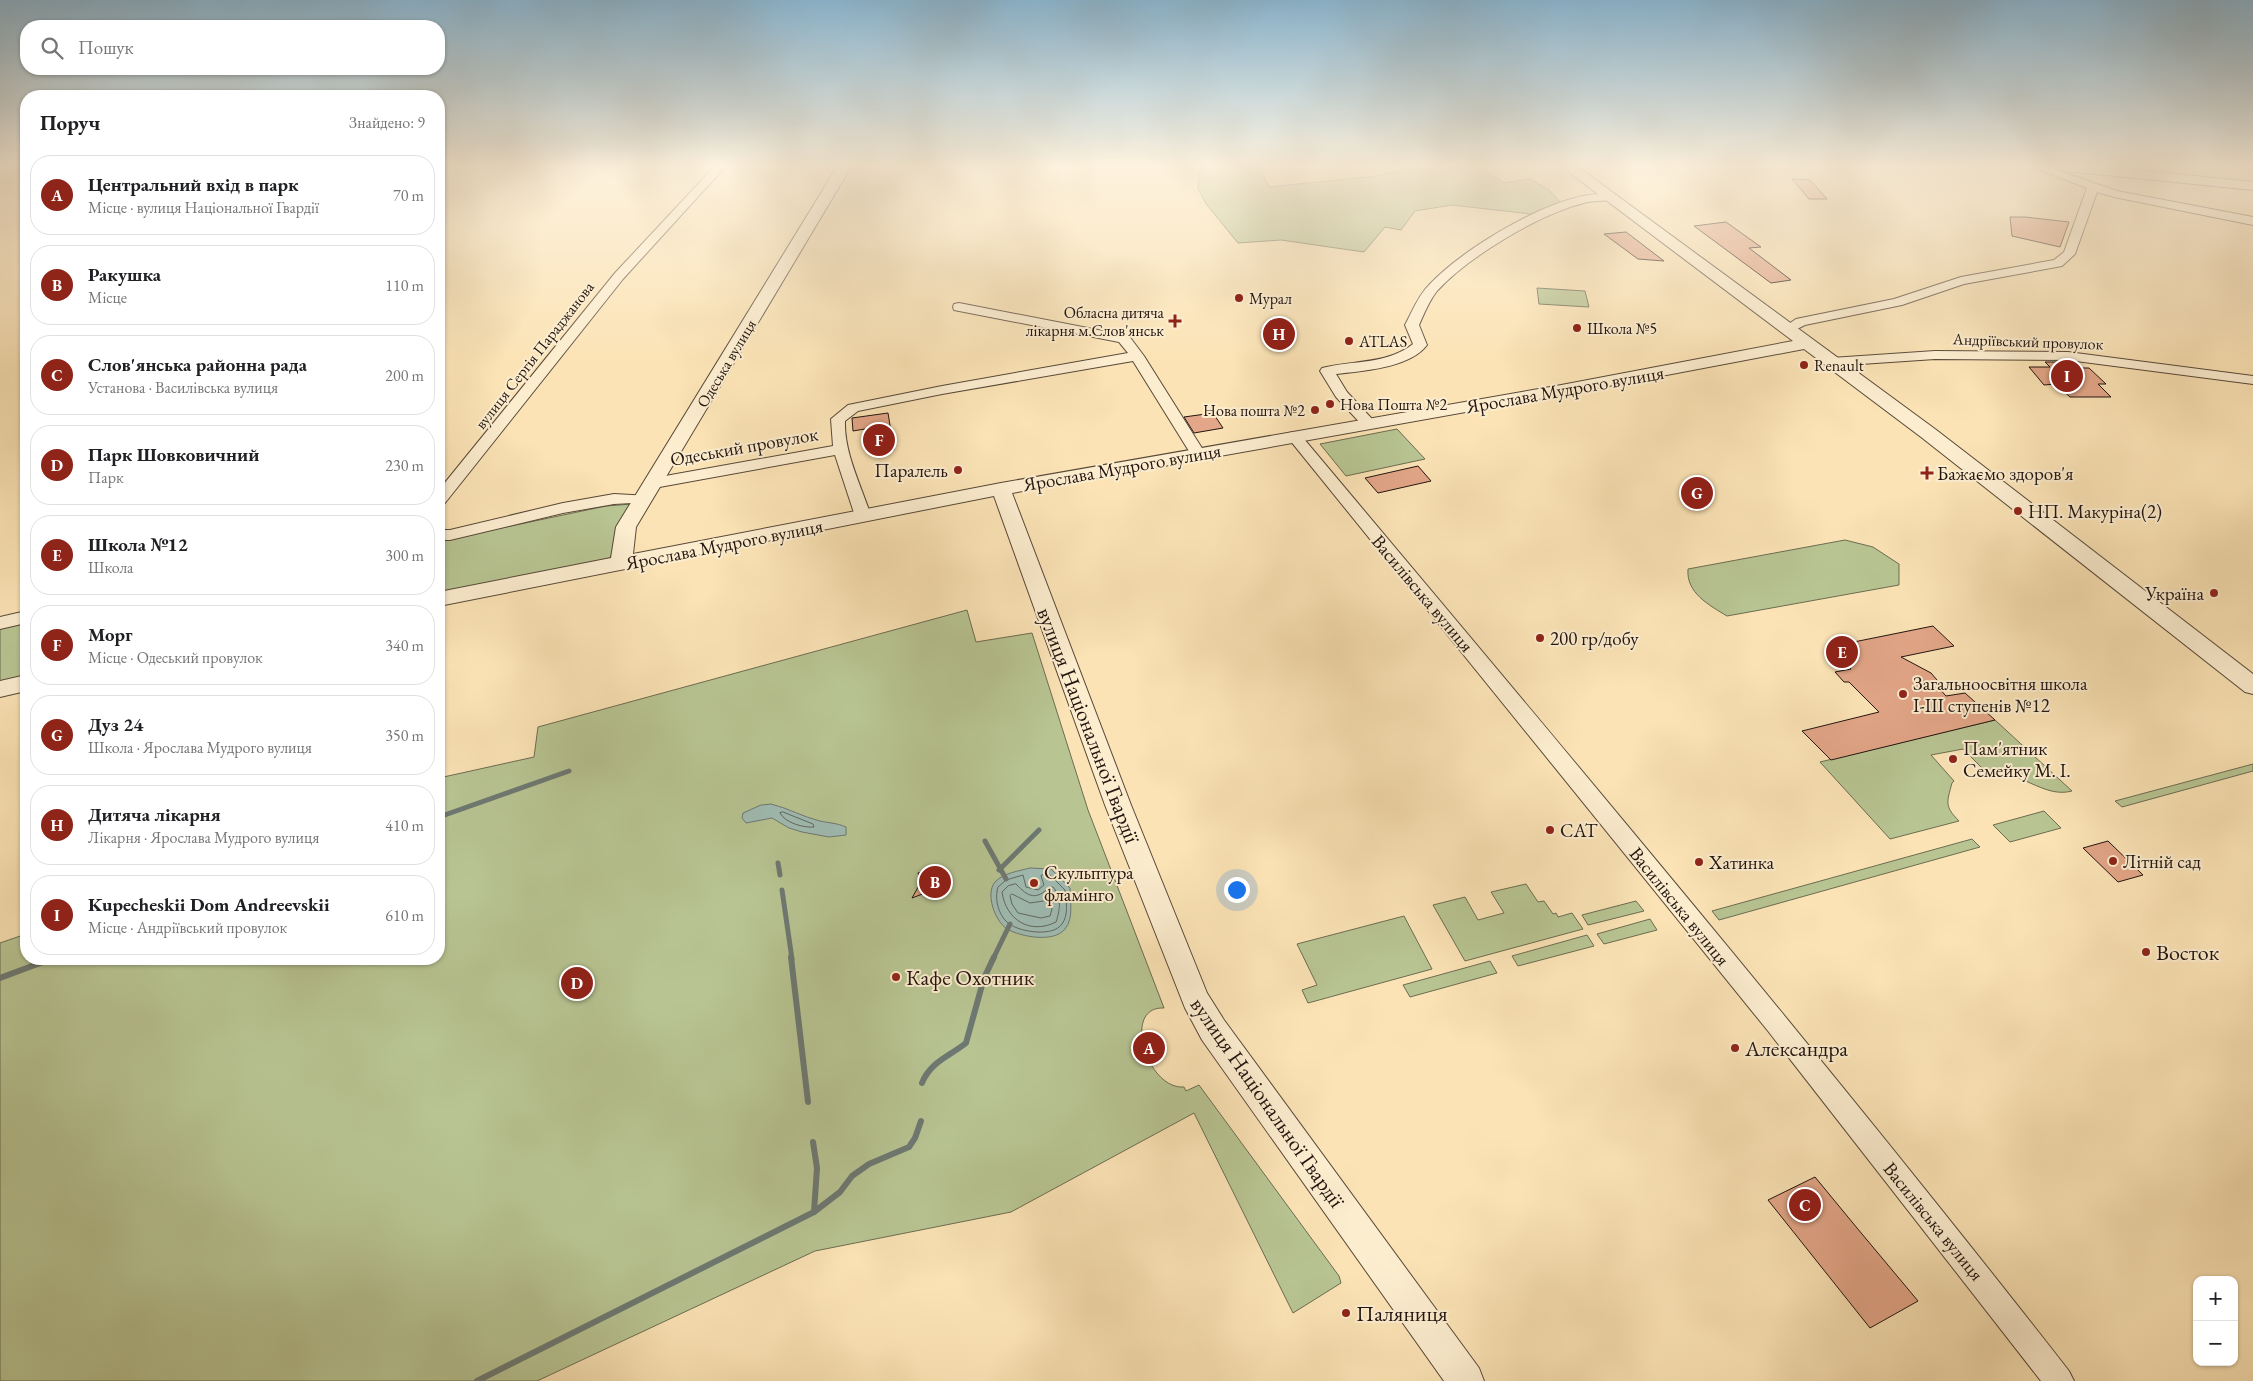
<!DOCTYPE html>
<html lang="uk">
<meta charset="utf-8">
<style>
:root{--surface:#fff;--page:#f6f6f6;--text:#202124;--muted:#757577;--line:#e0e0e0;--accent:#8f2418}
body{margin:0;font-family:"EB Garamond",serif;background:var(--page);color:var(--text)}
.controls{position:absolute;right:15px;bottom:15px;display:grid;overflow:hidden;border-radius:10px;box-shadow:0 1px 4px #0004}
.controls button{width:45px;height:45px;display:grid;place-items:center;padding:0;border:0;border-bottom:1px solid var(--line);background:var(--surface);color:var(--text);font:25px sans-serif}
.you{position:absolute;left:1236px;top:889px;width:18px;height:18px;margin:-12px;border:4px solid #fff;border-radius:50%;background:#1a73e8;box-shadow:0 0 0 8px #1a73e833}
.badge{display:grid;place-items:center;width:32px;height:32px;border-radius:50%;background:var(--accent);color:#fff;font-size:16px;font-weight:700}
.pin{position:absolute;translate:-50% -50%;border:2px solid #fff;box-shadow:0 1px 5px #0006}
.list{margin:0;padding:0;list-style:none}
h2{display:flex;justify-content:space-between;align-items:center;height:65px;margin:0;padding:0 20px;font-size:21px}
h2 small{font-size:16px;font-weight:400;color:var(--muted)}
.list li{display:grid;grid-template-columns:32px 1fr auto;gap:15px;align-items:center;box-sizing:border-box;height:80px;margin:0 10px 10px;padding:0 10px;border:1px solid var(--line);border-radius:20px}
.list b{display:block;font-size:19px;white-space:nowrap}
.list p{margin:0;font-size:16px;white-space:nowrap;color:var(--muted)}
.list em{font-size:16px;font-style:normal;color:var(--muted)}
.icon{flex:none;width:28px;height:28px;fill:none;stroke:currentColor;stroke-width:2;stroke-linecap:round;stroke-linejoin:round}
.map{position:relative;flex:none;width:2253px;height:1381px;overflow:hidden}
.search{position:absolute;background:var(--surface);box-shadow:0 1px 4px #0004;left:20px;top:20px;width:425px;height:55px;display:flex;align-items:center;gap:12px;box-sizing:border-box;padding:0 18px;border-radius:20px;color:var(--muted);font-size:19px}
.panel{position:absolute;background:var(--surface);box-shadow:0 1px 4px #0004;left:20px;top:90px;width:425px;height:875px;border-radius:20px}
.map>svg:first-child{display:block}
</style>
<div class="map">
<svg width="2253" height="1381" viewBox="0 0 2253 1381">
<rect width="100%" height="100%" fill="#fbe3b5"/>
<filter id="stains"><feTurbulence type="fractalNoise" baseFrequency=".004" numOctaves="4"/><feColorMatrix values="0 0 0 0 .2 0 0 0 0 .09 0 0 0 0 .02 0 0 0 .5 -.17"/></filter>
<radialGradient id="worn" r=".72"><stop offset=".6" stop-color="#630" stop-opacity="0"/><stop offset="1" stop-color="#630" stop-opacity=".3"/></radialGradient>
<g fill="#b8c593" stroke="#6c6c51">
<polygon points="1200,167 1259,167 1269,187 1377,176 1417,167 1480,167 1504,183 1530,179 1549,190 1561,203 1531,214 1452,205 1415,211 1401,230 1385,227 1364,252 1281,240 1238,243 1207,205 1198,189"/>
<polygon points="1537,288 1585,291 1589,307 1539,304"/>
<polygon points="1397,429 1425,459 1346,476 1320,444"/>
<polygon points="633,504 621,541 609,559 590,565 439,595 439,539 449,539 606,506"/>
<path d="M1845 540 1873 547 1899 564V585L1727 616C1709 605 1686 593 1688 569Z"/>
<path d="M967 610 976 642 1032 633 1088 810 1164 1008C1121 1006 1147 1090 1184 1087L1186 1091 1199 1085 1339 1276 1341 1283 1293 1313 1194 1113 1011 1212 815 1251 537 1381H0V943L26 934V959H439V778L534 757 538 727Z"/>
<polygon points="26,622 26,677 0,683 0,627"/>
<path d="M1995 720 2072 791C2043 799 2019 768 1988 774L1963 749 1931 755 1954 781 1952 783C1947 802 1944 806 1959 821L1890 839 1820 762Z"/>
<polygon points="2253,764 2253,771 2122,807 2115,801"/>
<polygon points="2044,811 2061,828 2010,842 1993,825"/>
<polygon points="1972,839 1980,847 1719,920 1712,911"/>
<polygon points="1526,884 1538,902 1544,901 1553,914 1556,913 1558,917 1572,913 1583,929 1465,961 1433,905 1465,897 1478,920 1504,913 1491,892"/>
<polygon points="1636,901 1644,911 1588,925 1582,915"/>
<polygon points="1404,916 1432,969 1308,1003 1302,990 1317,985 1297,944"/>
<polygon points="1650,919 1657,930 1604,944 1597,934"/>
<polygon points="1587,935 1594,946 1518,966 1512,956"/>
<polygon points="1490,961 1497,973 1410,997 1403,985"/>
</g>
<g fill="#a0bdb5" stroke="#6d7973">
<path d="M771 804C788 808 803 817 820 821 829 823 837 823 846 827V835L829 837 802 832 789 828 772 818 746 823 742 818 743 813 761 805Z"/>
<path d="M1030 868 1051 869 1070 888C1070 900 1074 918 1065 929 1054 943 1021 937 1007 929 995 921 985 894 995 882 1003 873 1019 871 1030 868Z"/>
</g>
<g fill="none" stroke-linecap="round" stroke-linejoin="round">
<g stroke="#606862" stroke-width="1">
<path d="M783 812 813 824 814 827C804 828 785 823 780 813Z"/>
<path d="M1044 874H1049L1065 890C1066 900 1069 915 1062 924 1053 937 1022 932 1011 925 999 918 994 900 998 887L1006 880 1023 875 1026 887 1038 890 1044 885 1041 876Z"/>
<path d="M1016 884C1029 898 1036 900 1050 887H1053C1062 898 1060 910 1056 922 1030 935 1006 920 1002 892L1008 886Z"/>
<polygon points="1012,894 1030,903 1050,900 1052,909 1050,916 1041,918 1018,913 1012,904 1010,896"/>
</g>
<g stroke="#6d7973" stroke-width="5">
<polyline points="439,817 569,771"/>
<polyline points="985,841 1006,879"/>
<polyline points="778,863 780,875"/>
<polyline points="999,870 1039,830"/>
<polyline points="782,890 792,959"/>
<polyline points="993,959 1010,924"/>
</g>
<g stroke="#6d7973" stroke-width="6">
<polyline points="791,957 808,1102"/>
<polyline points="0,978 51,959"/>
<path d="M922 1083C930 1062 950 1056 966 1043L984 978 994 957"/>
<polyline points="813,1142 817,1168 814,1212"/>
<polyline points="477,1381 814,1212 840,1192 852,1176 869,1164 909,1147 915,1138 921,1121"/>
</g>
</g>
<g fill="#e3a688" stroke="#21140f">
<polygon points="1792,179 1810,180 1827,199 1809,199"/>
<polygon points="2010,217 2025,217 2069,222 2060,247 2012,236"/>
<polygon points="1726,222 1761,247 1749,248 1791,280 1771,283 1694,226"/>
<polygon points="1626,232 1664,261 1638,259 1604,234"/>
<polygon points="2045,362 2067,362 2073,368 2089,368 2106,384 2098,384 2111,397 2070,397 2056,384 2044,385 2029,367 2050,367"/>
<polygon points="888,413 894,450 868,453 865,429 853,431 852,418"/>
<polygon points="1213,413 1223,428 1194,433 1184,417"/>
<polygon points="1418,466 1431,481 1378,493 1365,478"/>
<polygon points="1933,626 1954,646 1901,657 1931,673 1937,680 1938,687 1946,696 1965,693 1995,720 1831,760 1802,731 1879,712 1849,682 1844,682 1835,672 1851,669 1829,647"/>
<polygon points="2108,841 2143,875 2118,882 2083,848"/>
<polygon points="939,866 947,888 933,890 912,898 921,882 918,873"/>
<polygon points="1815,1177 1857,1228 1918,1301 1870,1328 1768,1200"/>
</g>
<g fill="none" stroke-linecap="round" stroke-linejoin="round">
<g stroke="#584838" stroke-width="2">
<g id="minor">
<polygon points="714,167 725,167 623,279 445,503 439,505 439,490 615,273"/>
<polygon points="2032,167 2048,167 2117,191 2253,217 2253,225 2114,197 2097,192 2075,254 2062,266 1964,284 1902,305 1805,325 1787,334 1780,330 1796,319 1894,299 1961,277 2054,260 2064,252 2087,188"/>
<path d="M1610 194 1614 195 1616 197 1614 199C1604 202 1594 200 1584 203 1539 214 1468 257 1437 291 1429 301 1424 314 1419 325L1427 345C1410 368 1362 371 1336 374L1347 392 1373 420 1375 423 1373 426H1363L1336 397 1320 371 1322 368C1353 360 1386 365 1413 344L1405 325C1412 312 1418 296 1429 285 1462 250 1535 206 1583 196 1592 194 1601 194 1610 194Z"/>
<path d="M959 303 1129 336 1144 356 1205 453 1202 456H1192L1133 361 942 394 858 411 845 421C844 453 861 485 871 516L869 519H857L855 516 835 455 654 488 648 486 646 483 648 480 654 478 833 446 831 419 848 405 853 404 942 386 1128 353 1119 342 954 310 953 307 954 304Z"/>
<polygon points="1935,351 2068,352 2253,376 2253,384 2068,360 1935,359 1831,366 1824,362 1831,358"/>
<path d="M1294 432 1299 433C1559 743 1820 1052 2069 1371L2074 1381H2041L1768 1031 1289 439 1287 436 1289 433Z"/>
<polygon points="614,494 650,496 652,499 650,502 614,504 563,513 450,540 439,540 439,530 450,530 563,503"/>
<polygon points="26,611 26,623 0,629 0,617"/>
</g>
</g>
<g stroke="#584838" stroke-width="2">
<g id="tertiary">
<polygon points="837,167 851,167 636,527 633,554 1001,483 1556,386 1793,341 1562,167 1578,167 1935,429 2253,674 2253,694 2245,692 1921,437 1804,349 1556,396 1012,493 1131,805 1207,993 1224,1020 1479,1368 1484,1381 1444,1381 1202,1040 1185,1008 1105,805 994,496 439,606 439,592 611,558 616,527"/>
<polygon points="2058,167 2107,167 2253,182 2253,190 2065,171"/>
<polygon points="26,675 26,691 0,697 0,681"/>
</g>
</g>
<use href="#minor" fill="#fcedcf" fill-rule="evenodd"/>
<use href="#tertiary" fill="#fcedcf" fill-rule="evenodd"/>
</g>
<linearGradient id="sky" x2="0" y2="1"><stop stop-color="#8bb8d4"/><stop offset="0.46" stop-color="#fdf2de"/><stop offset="1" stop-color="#fdf2de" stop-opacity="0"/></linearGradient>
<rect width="2253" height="360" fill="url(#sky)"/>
<g fill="#8f2418" stroke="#fcedcf" stroke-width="2">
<circle cx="1239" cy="298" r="5"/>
<path d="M1172.5 313.5h5v5h5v5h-5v5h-5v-5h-5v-5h5z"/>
<circle cx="1577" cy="328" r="5"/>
<circle cx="1349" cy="341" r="5"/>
<circle cx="1804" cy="365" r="5"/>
<circle cx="1330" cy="404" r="5"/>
<circle cx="1315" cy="410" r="5"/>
<circle cx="958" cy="470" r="5"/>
<path d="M1924.5 465.5h5v5h5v5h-5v5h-5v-5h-5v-5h5z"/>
<circle cx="2018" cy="511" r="5"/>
<circle cx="2214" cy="593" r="5"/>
<circle cx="1540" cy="638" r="5"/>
<circle cx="1903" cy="694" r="5"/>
<circle cx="1953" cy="759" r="5"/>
<circle cx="1550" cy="830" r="5"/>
<circle cx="2113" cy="861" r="5"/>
<circle cx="1699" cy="862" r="5"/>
<circle cx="1034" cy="883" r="5"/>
<circle cx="2146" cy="952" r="5"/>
<circle cx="896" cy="977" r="5"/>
<circle cx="1735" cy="1048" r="5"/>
<circle cx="1346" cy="1313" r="5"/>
</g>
<g text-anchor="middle" stroke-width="4" stroke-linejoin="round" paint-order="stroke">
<g font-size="16" fill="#21140f" stroke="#fcedcf" text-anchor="start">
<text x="1249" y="304">Мурал</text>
<text x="1164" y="318" text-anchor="end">Обласна дитяча<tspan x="1164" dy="18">лікарня м.Слов'янськ</tspan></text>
<text x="1587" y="334">Школа №5</text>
<text x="1359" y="347">ATLAS</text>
<text x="1814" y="371">Renault</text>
<text x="1340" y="410">Нова Пошта №2</text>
<text x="1305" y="416" text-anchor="end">Нова пошта №2</text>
</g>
<g font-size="16" fill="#21140f" stroke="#fcedcf">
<text transform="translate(2028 341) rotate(2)" y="6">Андріївський провулок</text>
<text transform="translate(534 355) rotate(-52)" y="6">вулиця Сергія Параджанова</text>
<text transform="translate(726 363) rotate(-59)" y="6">Одеська вулиця</text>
</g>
<g font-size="19" fill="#21140f" stroke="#fcedcf">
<text transform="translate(1565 389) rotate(-10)" y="7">Ярослава Мудрого вулиця</text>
<text transform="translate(744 446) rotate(-10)" y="7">Одеський провулок</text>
<text transform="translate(1122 467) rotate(-10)" y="7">Ярослава Мудрого вулиця</text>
<text transform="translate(724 544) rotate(-11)" y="7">Ярослава Мудрого вулиця</text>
<text transform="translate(1423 593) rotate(50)" y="7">Василівська вулиця</text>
<text transform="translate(1680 906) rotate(51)" y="7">Василівська вулиця</text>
<text transform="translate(1934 1221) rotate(51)" y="7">Василівська вулиця</text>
</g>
<g font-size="19" fill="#21140f" stroke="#fcedcf" text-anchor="start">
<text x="948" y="477" text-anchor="end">Паралель</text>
<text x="1937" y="480">Бажаємо здоров'я</text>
<text x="2028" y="518">НП. Макуріна(2)</text>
<text x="2204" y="600" text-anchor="end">Україна</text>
<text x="1550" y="645">200 гр/добу</text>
<text x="1913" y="690">Загальноосвітня школа<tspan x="1913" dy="22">І-ІІІ ступенів №12</tspan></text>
<text x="1963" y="755">Пам'ятник<tspan x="1963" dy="22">Семейку М. І.</tspan></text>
<text x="1560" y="837">САТ</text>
<text x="2123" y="868">Літній сад</text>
<text x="1709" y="869">Хатинка</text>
<text x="1044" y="879">Скульптура<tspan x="1044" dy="22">фламінго</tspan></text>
</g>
<g font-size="22" fill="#21140f" stroke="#fcedcf">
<text transform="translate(1089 725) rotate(69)" y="8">вулиця Національної Гвардії</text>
<text transform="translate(1268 1102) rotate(55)" y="8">вулиця Національної Гвардії</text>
</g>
<g font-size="22" fill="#21140f" stroke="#fcedcf" text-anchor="start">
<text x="2156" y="960">Восток</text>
<text x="906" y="985">Кафе Охотник</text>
<text x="1745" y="1056">Александра</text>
<text x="1356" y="1321">Паляниця</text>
</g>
</g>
<rect width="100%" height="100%" filter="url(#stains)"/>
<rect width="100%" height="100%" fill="url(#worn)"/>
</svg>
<div class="controls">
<button>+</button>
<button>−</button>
</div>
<div class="you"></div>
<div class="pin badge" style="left:1149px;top:1048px">A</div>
<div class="pin badge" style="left:935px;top:882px">B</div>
<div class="pin badge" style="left:1805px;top:1205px">C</div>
<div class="pin badge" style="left:577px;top:983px">D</div>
<div class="pin badge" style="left:1842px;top:652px">E</div>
<div class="pin badge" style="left:879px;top:440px">F</div>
<div class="pin badge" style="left:1697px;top:493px">G</div>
<div class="pin badge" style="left:1279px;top:334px">H</div>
<div class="pin badge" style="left:2067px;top:376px">I</div>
<div class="search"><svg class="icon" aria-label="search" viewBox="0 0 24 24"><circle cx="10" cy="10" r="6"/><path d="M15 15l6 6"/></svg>Пошук</div>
<section class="panel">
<h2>Поруч<small>Знайдено: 9</small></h2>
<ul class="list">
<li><span class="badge">A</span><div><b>Центральний вхід в парк</b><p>Місце · вулиця Національної Гвардії</p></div><em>70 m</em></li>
<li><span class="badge">B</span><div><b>Ракушка</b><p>Місце</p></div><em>110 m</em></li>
<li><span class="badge">C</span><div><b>Слов'янська районна рада</b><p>Установа · Василівська вулиця</p></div><em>200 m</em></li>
<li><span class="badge">D</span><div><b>Парк Шовковичний</b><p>Парк</p></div><em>230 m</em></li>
<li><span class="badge">E</span><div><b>Школа №12</b><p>Школа</p></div><em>300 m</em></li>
<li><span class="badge">F</span><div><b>Морг</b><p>Місце · Одеський провулок</p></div><em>340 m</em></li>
<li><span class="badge">G</span><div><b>Дуз 24</b><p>Школа · Ярослава Мудрого вулиця</p></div><em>350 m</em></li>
<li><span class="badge">H</span><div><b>Дитяча лікарня</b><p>Лікарня · Ярослава Мудрого вулиця</p></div><em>410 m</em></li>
<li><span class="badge">I</span><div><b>Kupecheskii Dom Andreevskii</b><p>Місце · Андріївський провулок</p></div><em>610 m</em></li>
</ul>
</section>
</div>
